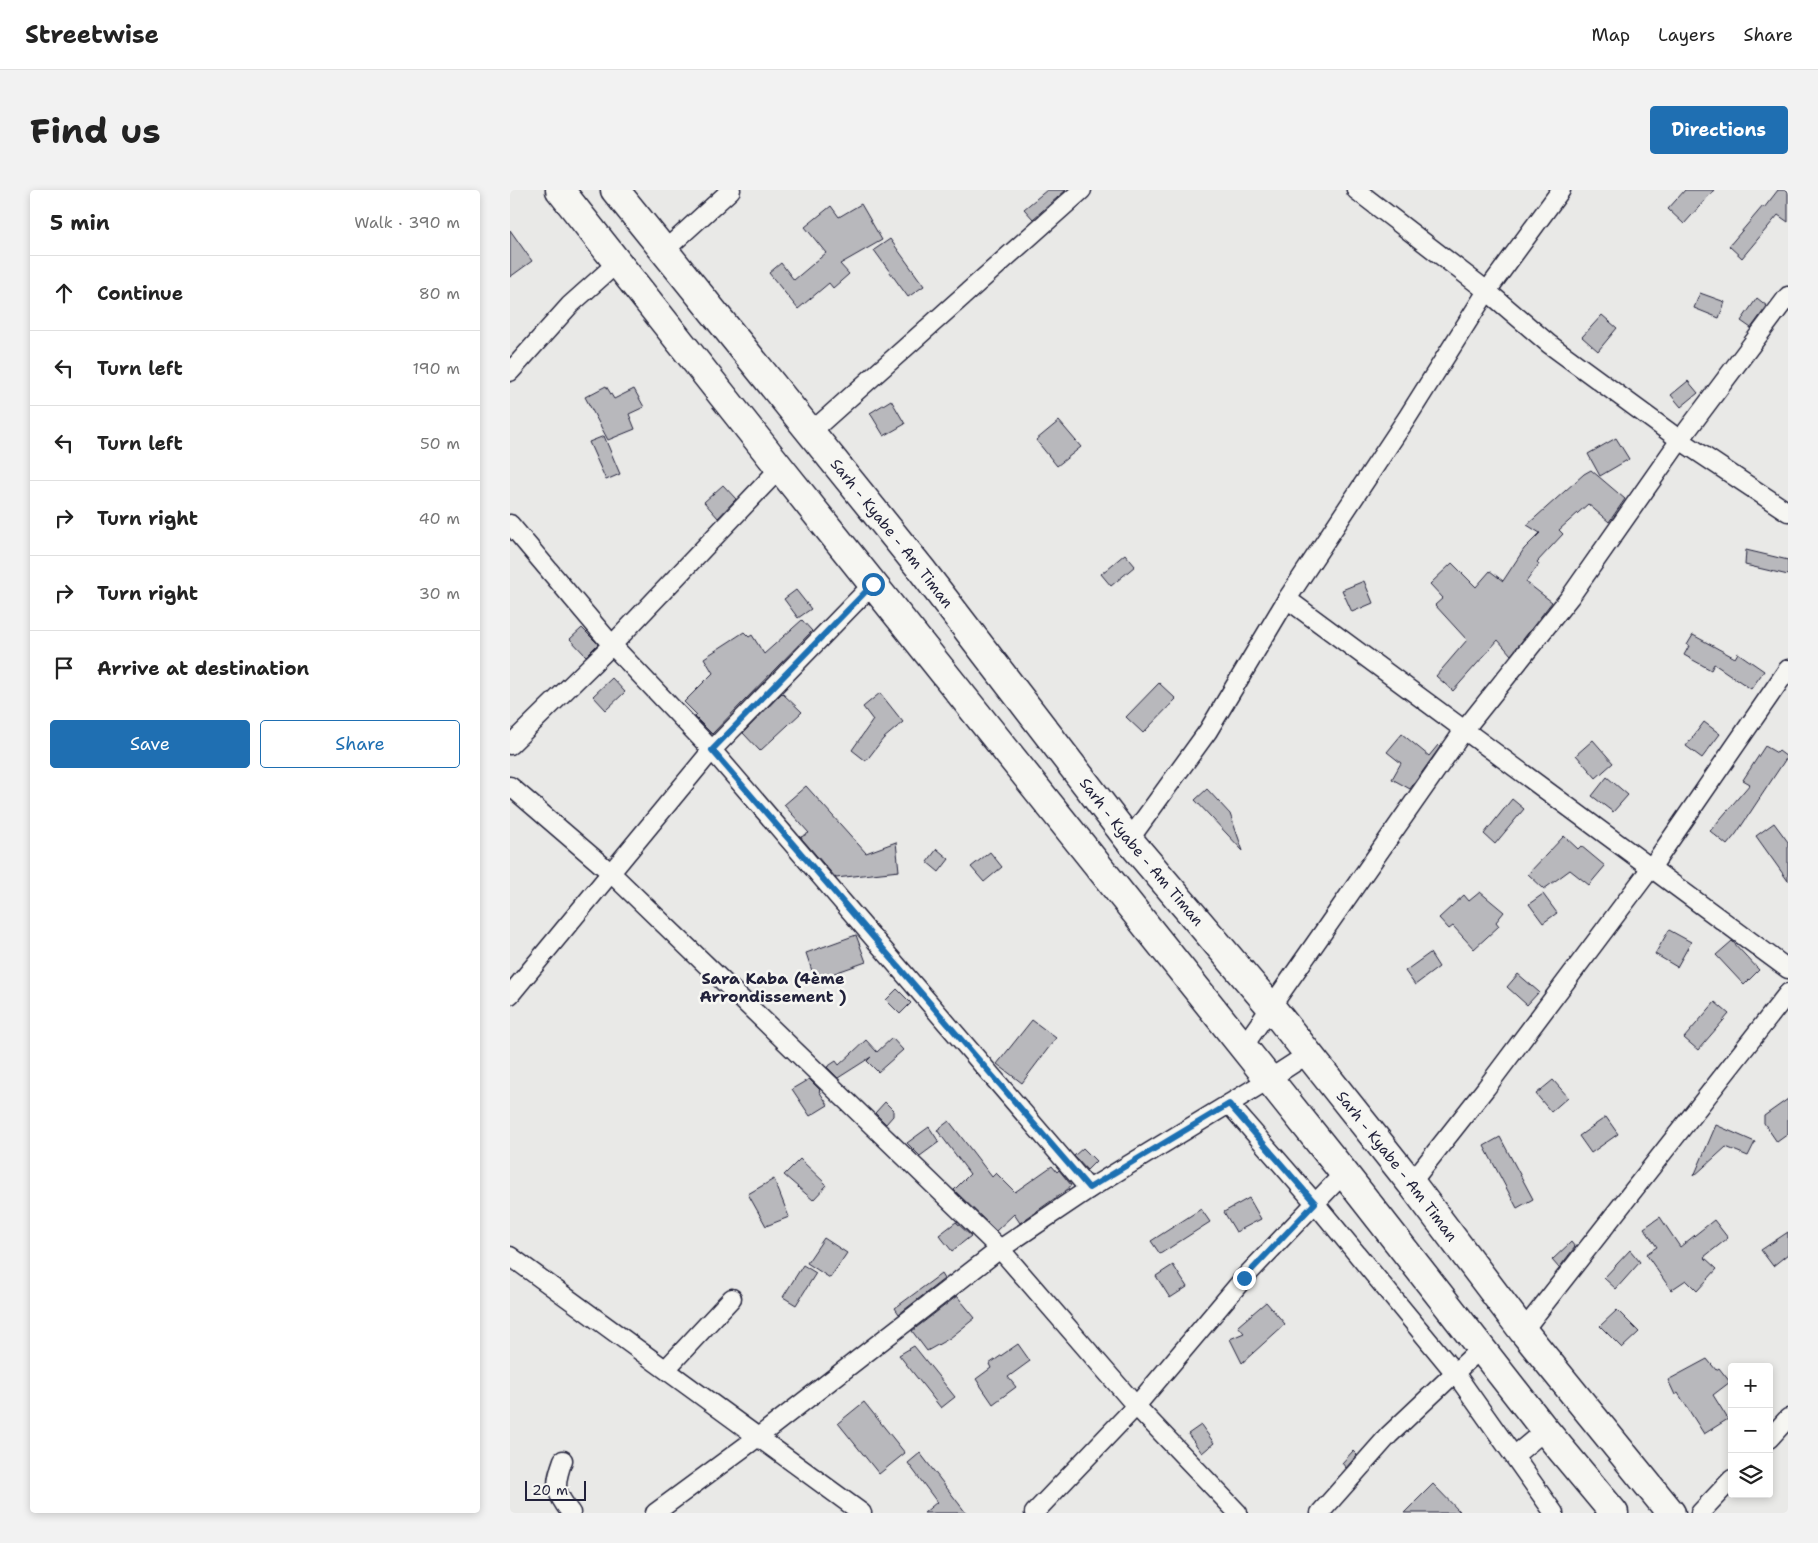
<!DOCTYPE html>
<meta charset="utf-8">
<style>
:root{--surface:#fff;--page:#f2f2f2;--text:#222;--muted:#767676;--line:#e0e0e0;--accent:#1f6fb2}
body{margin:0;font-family:"Shantell Sans",sans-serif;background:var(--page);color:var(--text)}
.controls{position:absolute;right:15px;bottom:15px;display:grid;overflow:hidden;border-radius:5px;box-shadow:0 2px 8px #0003}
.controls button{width:45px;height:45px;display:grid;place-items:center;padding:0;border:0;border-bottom:1px solid var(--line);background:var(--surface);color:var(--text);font:25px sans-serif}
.scale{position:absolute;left:15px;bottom:12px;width:61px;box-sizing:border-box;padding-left:5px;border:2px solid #22223b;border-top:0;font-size:14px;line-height:18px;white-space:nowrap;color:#22223b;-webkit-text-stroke:4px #f6f6f2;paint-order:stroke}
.stop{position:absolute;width:15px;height:15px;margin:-11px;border:4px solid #1f6fb2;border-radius:50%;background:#fff}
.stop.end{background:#1f6fb2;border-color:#fff;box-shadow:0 1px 5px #0008}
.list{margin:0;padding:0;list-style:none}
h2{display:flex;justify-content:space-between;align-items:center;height:65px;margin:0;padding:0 20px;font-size:21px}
h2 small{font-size:16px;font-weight:400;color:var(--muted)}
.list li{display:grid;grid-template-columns:32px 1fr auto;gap:15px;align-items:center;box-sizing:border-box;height:75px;padding:0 20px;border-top:1px solid var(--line)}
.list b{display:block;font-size:19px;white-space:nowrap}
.list em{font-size:16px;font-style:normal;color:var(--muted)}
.actions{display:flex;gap:10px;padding:15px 20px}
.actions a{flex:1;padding:11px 0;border:1px solid var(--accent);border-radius:5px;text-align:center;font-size:18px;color:var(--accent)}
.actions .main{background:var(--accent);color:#fff}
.icon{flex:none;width:28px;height:28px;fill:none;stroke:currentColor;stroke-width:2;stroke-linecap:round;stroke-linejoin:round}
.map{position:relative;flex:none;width:1278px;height:1323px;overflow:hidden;border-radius:5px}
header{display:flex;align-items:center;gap:30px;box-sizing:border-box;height:70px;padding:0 25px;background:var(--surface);border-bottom:1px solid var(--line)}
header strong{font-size:24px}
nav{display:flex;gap:28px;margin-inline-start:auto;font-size:18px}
.intro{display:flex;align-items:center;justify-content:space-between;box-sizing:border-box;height:120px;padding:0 30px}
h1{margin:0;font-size:35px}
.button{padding:12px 22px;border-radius:5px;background:var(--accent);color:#fff;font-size:18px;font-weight:700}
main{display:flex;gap:30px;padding:0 30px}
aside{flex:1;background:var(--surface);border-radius:5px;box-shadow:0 2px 8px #0003}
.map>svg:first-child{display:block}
</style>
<header>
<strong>Streetwise</strong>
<nav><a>Map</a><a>Layers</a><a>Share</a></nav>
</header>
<div class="intro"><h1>Find us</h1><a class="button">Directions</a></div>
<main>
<aside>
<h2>5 min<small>Walk · 390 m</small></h2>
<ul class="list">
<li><svg class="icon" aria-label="ahead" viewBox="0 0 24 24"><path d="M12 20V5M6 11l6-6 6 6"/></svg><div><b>Continue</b></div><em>80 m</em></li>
<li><svg class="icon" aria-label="left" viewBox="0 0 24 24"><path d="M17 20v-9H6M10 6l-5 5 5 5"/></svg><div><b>Turn left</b></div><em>190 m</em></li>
<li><svg class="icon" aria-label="left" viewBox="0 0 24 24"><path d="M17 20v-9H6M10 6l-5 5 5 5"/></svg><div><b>Turn left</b></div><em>50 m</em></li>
<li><svg class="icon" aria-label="right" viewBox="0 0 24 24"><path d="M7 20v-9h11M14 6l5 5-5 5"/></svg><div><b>Turn right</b></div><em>40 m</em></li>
<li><svg class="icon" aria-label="right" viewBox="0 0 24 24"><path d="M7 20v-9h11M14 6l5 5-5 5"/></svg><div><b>Turn right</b></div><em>30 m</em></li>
<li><svg class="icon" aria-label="arrive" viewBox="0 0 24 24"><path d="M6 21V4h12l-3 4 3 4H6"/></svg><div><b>Arrive at destination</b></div></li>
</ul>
<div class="actions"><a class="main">Save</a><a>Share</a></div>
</aside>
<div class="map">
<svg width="1278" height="1323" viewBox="0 0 1278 1323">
<rect width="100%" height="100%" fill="#e9e9e7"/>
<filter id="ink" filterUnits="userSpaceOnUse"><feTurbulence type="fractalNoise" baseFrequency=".02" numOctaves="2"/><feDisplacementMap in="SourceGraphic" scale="10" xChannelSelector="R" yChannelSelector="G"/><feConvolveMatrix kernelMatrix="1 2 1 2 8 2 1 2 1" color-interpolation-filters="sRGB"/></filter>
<g filter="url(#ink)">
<g fill="#b8b8bc" stroke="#22223b">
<polygon points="537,0 556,0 523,29 514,19"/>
<polygon points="1175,0 1204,0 1174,34 1158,19"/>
<polygon points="1268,0 1278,0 1278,32 1268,25 1232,68 1219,56 1253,16 1254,18"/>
<polygon points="351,14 372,50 330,74 339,84 323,98 319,93 288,119 259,83 271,73 284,90 316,63 295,37 321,16 329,27"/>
<polygon points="0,40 22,71 0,87"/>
<polygon points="380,49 414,96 398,107 364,60"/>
<polygon points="1190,103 1215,112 1209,128 1184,118"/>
<polygon points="1247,108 1257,116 1241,138 1231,131"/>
<polygon points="1092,125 1107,138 1088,161 1072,147"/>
<polygon points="1178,191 1188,203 1171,217 1161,205"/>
<polygon points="96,196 104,209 124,199 134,217 119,224 125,239 98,250 75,207"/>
<polygon points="381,210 395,234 374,246 360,223"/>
<polygon points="549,231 571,257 547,276 526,250"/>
<polygon points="94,246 110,284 96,290 79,252"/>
<polygon points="1106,248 1119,269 1090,286 1078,264"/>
<polygon points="1081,280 1115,309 1099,332 1078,314 1049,340 1053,344 1027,372 1029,374 1016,392 1042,412 1001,465 988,450 943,501 926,486 957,450 925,415 933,408 920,394 942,373 966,397 980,381 993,391 1014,359 1030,343 1017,335 1074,284"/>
<polygon points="213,295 226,309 208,328 194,312"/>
<polygon points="1236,360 1278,370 1278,385 1235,375"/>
<polygon points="615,364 625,376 601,396 591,384"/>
<polygon points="854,391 863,413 842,422 832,400"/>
<polygon points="286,400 301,419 288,428 274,409"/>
<polygon points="292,430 302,441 202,544 185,527 187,525 174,512 203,483 194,468 234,442 239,447 242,445 254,464"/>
<polygon points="72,438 88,454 76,466 60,449"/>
<polygon points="1183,445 1225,468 1228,463 1254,481 1241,499 1204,474 1201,480 1174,465 1179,456 1177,455"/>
<polygon points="102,488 115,502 96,520 83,506"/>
<polygon points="649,493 666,509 633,543 616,527"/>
<polygon points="272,503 292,522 250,561 233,543"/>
<polygon points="370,503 393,532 373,549 356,571 342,560 363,530 353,517"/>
<polygon points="1194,532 1210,544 1192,568 1176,556"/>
<polygon points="892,544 919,566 928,555 930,557 900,599 882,589 891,573 877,562"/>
<polygon points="1083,550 1103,573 1086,588 1066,565"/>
<polygon points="1255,556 1267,563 1269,561 1277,567 1226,644 1217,655 1200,641 1240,594 1233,590"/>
<polygon points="1097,587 1118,605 1103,622 1082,606"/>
<polygon points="296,596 356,663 386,652 389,681 326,688 292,649 291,647 299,643 274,615"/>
<polygon points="697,599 720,624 733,661 685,610"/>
<polygon points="1002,609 1014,619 985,654 974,644"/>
<polygon points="1264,633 1278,652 1278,691 1246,646"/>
<polygon points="1054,646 1068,659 1071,656 1095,676 1079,695 1060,680 1034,699 1018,684"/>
<polygon points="427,659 439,669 429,682 417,672"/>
<polygon points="480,662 492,677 474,692 461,677"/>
<polygon points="970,702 994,722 986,732 989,736 964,759 943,736 939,739 929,728 954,705 959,711"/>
<polygon points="1033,704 1047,723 1033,733 1019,714"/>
<polygon points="1159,740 1181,752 1167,777 1145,764"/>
<polygon points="346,745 356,772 305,790 296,763"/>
<polygon points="1222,751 1249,780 1234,795 1206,765"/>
<polygon points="920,763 929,777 905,795 895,781"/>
<polygon points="1008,784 1029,802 1017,815 997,797"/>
<polygon points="387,799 401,813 390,824 376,810"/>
<polygon points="1205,812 1219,824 1188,860 1174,848"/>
<polygon points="522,830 546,848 512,893 487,874"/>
<polygon points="382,848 393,860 368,882 357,871 361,867 328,888 317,877 326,871 329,875 356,850 367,862"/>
<polygon points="299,889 310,900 309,901 318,915 300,926 282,899"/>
<polygon points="1043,890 1058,907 1041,922 1026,904"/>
<polygon points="1278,909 1278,944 1267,952 1254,933 1254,926"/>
<polygon points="375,912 383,920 383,926 376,934 365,923"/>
<polygon points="1096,927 1108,944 1081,963 1069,946"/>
<polygon points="439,931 482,987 486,983 505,1002 542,976 547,982 549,980 561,995 558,999 510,1033 504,1024 486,1041 444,1000 460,984 427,940"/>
<polygon points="1206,935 1245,952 1238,966 1216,957 1184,986"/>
<polygon points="419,937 429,952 410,966 397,953"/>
<polygon points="990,947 1023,1009 1007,1018 974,956"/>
<polygon points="573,958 586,971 577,980 564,966"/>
<polygon points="290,969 317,995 303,1010 274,985"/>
<polygon points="264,989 279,1027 256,1036 238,1004"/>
<polygon points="739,1008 751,1029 726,1042 714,1022"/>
<polygon points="691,1019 700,1032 650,1064 641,1051"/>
<polygon points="1150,1027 1170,1057 1204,1030 1218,1048 1194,1067 1207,1079 1187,1101 1176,1090 1161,1100 1136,1064 1147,1057 1134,1038"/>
<polygon points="446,1032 461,1046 442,1061 429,1045"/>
<polygon points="1278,1042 1278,1064 1263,1076 1251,1060"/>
<polygon points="314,1048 337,1063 320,1088 297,1073"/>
<polygon points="1061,1052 1065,1057 1049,1078 1042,1070"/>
<polygon points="1120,1060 1130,1072 1106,1099 1094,1088"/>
<polygon points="293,1075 306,1083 286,1115 273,1107"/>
<polygon points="663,1075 677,1097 660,1108 646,1086"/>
<polygon points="431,1084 434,1089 389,1124 385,1118"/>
<polygon points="447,1106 465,1128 440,1148 417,1161 402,1141"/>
<polygon points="756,1112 775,1134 732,1173 720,1149 734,1143 728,1136"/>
<polygon points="1107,1120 1129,1142 1112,1158 1090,1136"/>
<polygon points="508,1154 520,1171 498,1187 506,1197 483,1214 466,1189 481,1178 479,1174"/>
<polygon points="404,1156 445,1207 431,1218 389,1165"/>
<polygon points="1197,1169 1206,1180 1209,1178 1220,1192 1203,1205 1218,1229 1194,1244 1168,1203 1165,1205 1158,1190"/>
<polygon points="354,1212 395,1263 369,1284 328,1233"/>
<polygon points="691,1235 704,1253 692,1263 678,1244"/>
<polygon points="843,1261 847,1265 836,1278 832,1273"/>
<polygon points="410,1263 456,1323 414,1323 427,1312 398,1273"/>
<polygon points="923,1294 951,1323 894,1323"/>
</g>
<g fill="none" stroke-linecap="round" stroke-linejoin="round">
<g stroke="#22223b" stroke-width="21">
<g id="street">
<polyline points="846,0 977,101 1039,154 1170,250 1278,322"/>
<polyline points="155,60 221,0"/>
<polyline points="0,182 60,115 107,73"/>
<polyline points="301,242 572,0"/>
<polyline points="0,334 102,455 202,560 579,999"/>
<polyline points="777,409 1278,779"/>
<polyline points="0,555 102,455 270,278"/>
<polyline points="0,596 100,682 490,1059 626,1216 728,1323"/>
<polyline points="619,650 698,541 777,409 897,228 977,101 1051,0"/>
<polyline points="0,805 202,560 363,394"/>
<polyline points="733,857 955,539 1060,407 1170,250 1278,106"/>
<polyline points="719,914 805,1013 945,1183 1044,1323"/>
<polyline points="901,993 976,898 1141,678 1278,479"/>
<polyline points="0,1066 352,1323"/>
<polyline points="1013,1141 1278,803"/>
<polyline points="156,1179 222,1108"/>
<polyline points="1259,1249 1278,1228"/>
<polyline points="1004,1266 1035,1240"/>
<path d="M53 1270C44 1295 44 1302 61 1323"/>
<polyline points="145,1323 248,1247 490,1059 579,999 758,890 798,864"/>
<polyline points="524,1323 626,1216 734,1088 834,983"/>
<polyline points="810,1323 879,1245 971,1158"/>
<polyline points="1190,1323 1222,1289"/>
</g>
</g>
<g stroke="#22223b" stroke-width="31">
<g id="highway">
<polyline points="50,0 270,278 834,983 1035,1240 1104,1323"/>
<path id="s1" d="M105 0 411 379 619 650 761 817 901 993 1013 1141 1161 1323"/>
</g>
</g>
<use href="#street" stroke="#f6f6f2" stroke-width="18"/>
<use href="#highway" stroke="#f6f6f2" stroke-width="28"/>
</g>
</g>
<g fill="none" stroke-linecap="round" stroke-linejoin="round" filter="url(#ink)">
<polyline stroke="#1f6fb2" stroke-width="6" points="363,394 202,560 579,998 719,914 805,1013 734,1088"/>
</g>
<g text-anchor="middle" stroke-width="5" stroke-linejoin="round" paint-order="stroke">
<g font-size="15" fill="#22223b" stroke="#f6f6f2">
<text dy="5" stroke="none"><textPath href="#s1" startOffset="441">Sarh - Kyabe - Am Timan</textPath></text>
<text dy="5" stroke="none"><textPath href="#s1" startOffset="846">Sarh - Kyabe - Am Timan</textPath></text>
<text dy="5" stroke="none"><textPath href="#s1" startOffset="1251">Sarh - Kyabe - Am Timan</textPath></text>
</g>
<g font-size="16" font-weight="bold" fill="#22223b" stroke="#f6f6f2">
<text x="263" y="794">Sara Kaba (4ème<tspan x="263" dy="18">Arrondissement )</tspan></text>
</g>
</g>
</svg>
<div class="controls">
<button>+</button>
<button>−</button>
<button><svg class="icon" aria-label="layers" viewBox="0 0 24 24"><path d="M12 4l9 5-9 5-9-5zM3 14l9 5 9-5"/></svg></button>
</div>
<div class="scale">20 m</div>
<div class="stop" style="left:363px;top:394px"></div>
<div class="stop end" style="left:734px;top:1088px"></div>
</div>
</main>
